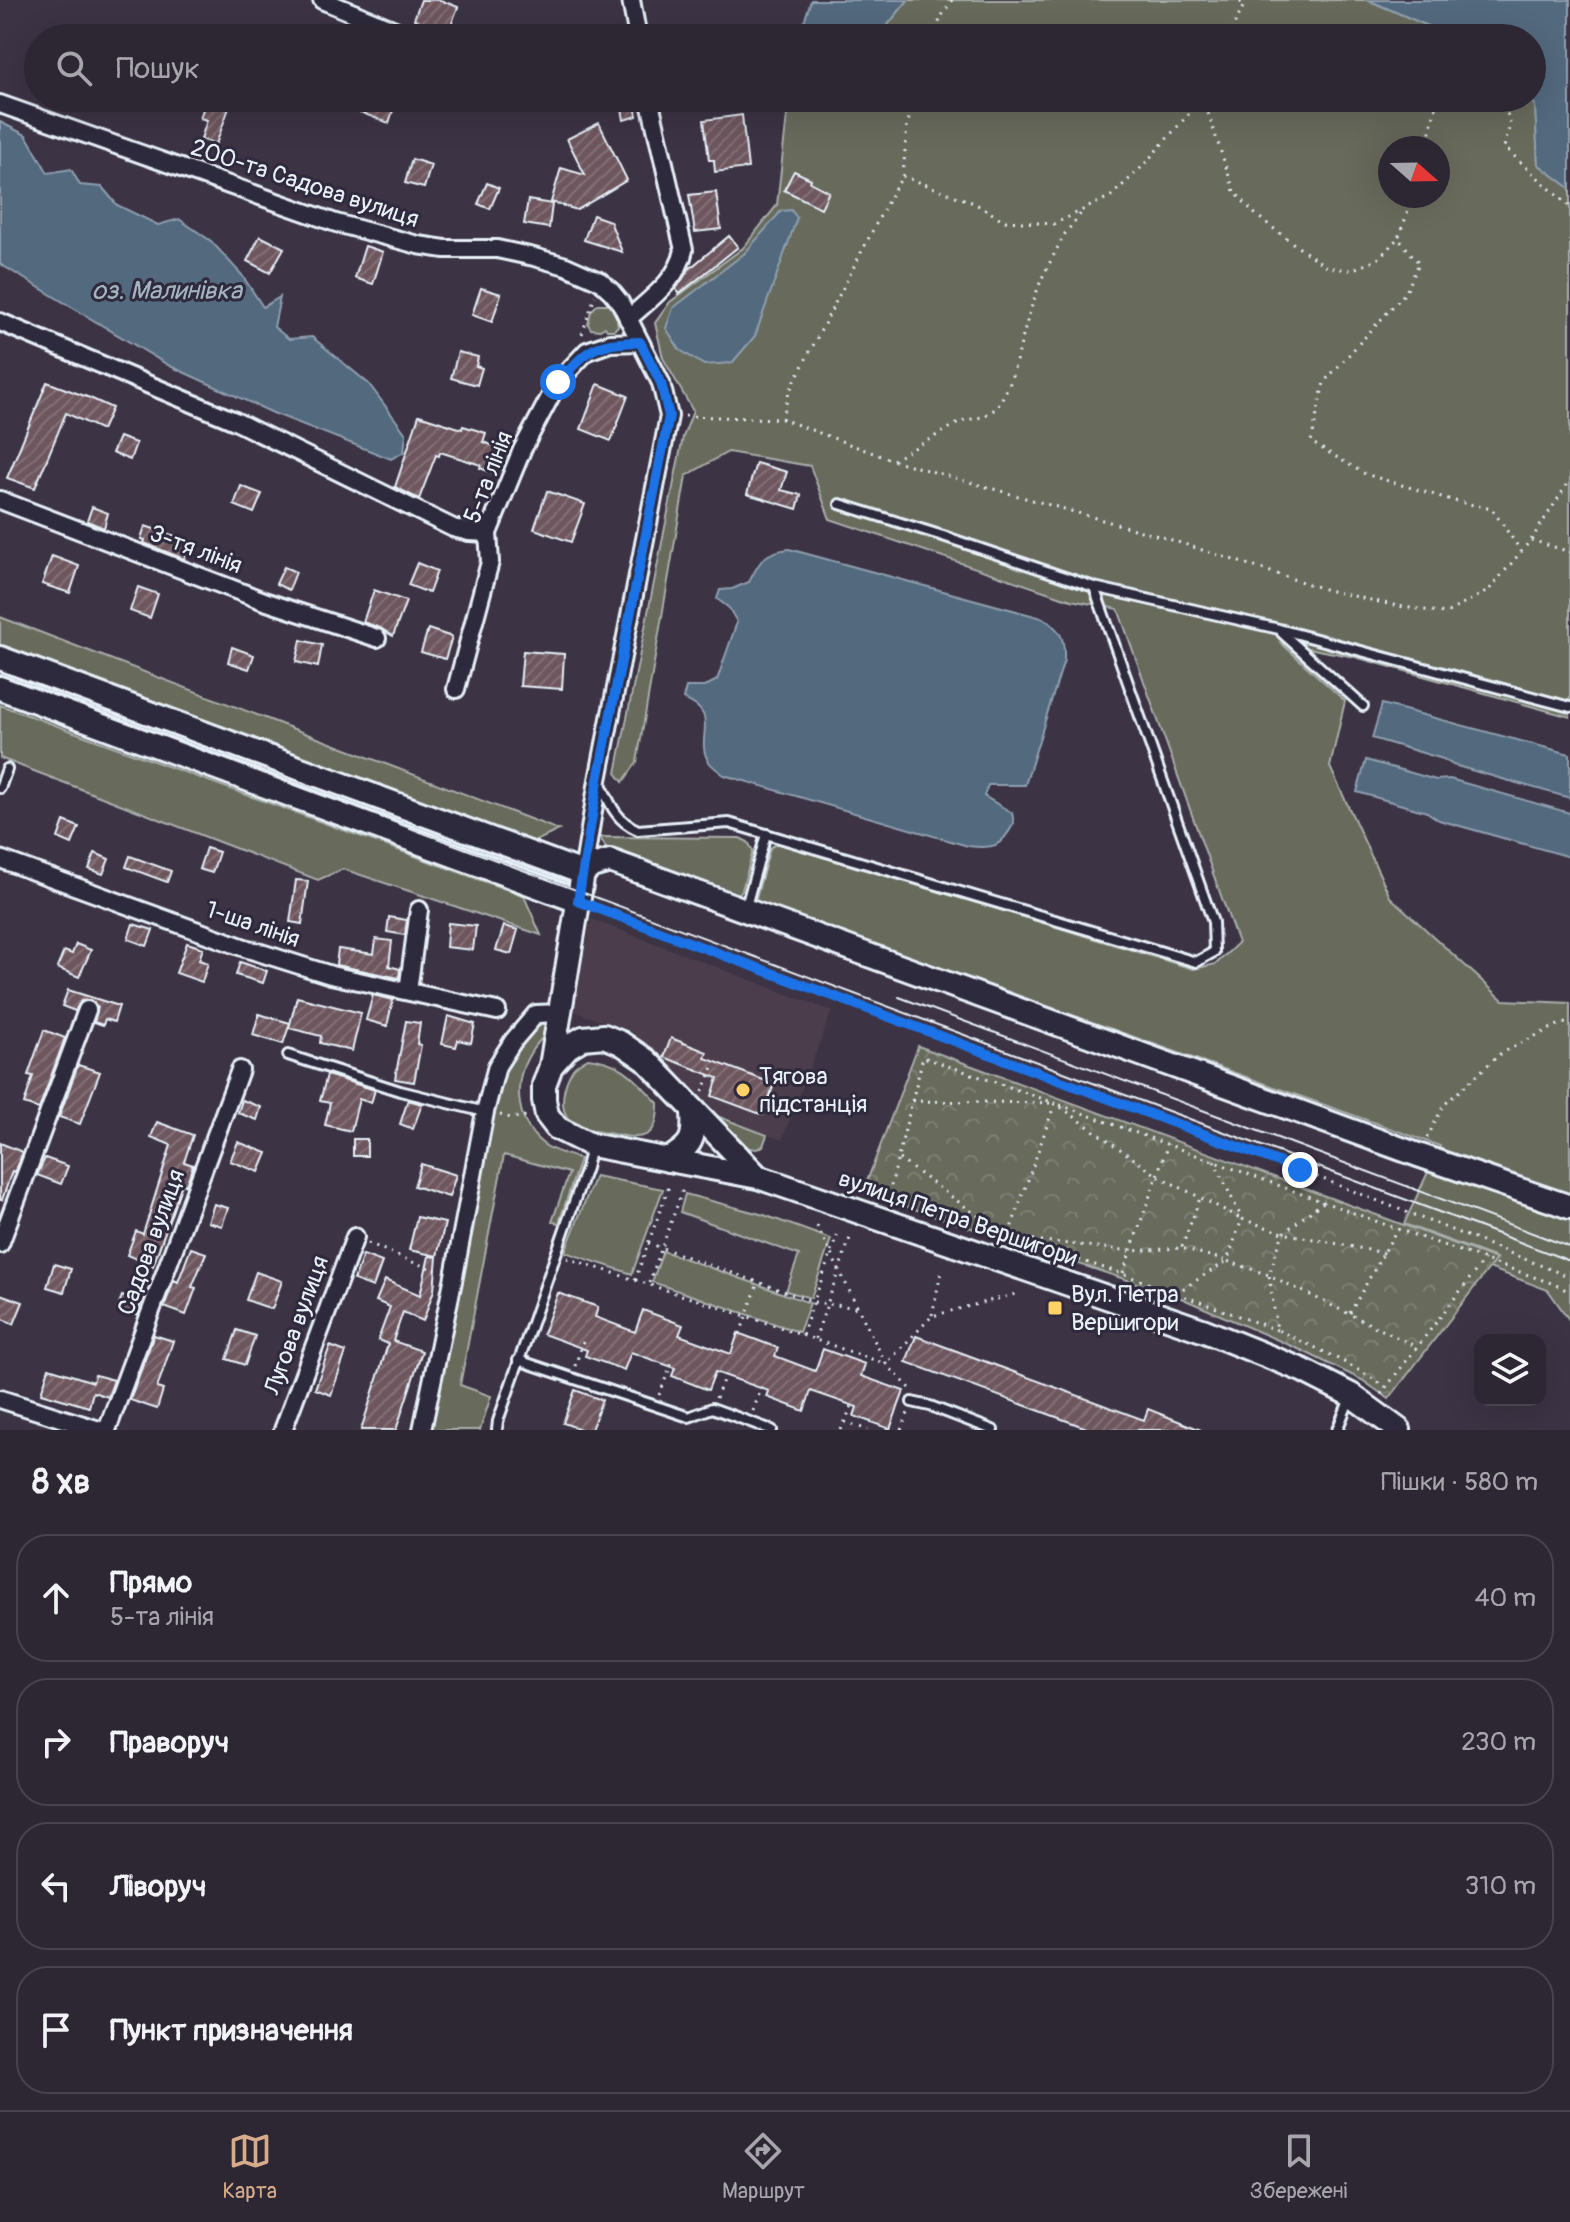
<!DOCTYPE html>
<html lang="uk">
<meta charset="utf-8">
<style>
:root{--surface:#2d2633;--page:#352e3b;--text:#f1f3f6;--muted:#a7a5ac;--line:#48434e;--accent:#d6ab8b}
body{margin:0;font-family:Pangolin,sans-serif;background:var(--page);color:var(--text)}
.controls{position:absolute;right:24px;bottom:24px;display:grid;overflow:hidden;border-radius:16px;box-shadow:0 8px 32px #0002}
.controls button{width:72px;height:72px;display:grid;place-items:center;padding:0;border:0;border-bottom:2px solid var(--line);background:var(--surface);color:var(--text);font:40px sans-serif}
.compass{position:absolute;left:1378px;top:136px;width:72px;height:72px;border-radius:50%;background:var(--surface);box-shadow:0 8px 32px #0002;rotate:110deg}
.stop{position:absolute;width:24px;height:24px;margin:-18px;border:6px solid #1a73e8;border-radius:50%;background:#fff}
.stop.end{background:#1a73e8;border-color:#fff;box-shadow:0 2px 8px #0008}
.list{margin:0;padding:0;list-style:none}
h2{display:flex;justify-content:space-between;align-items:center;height:104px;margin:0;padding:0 32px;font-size:34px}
h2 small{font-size:26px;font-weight:400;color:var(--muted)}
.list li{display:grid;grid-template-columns:52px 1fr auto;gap:24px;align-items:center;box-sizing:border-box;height:128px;margin:0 16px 16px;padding:0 16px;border:2px solid var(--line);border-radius:32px}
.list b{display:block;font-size:30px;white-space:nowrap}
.list p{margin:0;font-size:26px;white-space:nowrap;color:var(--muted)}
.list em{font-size:26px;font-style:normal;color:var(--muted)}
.icon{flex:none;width:44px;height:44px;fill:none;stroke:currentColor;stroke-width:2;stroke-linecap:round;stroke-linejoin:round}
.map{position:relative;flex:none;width:1570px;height:1430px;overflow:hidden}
.search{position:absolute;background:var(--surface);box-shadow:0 8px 32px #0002;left:24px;right:24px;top:24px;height:88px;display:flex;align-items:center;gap:20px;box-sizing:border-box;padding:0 28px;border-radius:44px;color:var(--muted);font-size:30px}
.sheet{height:680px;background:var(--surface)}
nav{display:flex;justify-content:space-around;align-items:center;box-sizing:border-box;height:112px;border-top:2px solid var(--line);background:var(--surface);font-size:22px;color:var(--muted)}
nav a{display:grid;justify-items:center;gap:4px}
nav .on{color:var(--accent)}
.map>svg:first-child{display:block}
</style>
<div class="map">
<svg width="1570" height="1430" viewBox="0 0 1570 1430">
<defs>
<pattern id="park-crowns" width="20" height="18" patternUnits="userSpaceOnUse" patternTransform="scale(2)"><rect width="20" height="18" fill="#686a5c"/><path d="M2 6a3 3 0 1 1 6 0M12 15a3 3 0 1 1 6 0" fill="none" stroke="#7e8074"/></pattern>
<pattern id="building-hatch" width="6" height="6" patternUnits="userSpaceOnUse" patternTransform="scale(2)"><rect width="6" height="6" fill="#6e575e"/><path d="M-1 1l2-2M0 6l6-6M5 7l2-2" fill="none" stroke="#837076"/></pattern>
</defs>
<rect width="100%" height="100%" fill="#3c3344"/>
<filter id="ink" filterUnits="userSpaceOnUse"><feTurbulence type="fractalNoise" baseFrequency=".0125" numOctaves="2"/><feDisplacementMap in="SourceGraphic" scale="16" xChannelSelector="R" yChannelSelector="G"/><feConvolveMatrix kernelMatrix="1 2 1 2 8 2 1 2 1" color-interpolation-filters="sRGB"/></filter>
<g filter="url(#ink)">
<polygon fill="#4b3e4c" points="591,919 832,1011 782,1140 714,1115 634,1034 574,1011"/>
<g fill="#686a5c" stroke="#a8aeaa" stroke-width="2" fill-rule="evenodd">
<polygon points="908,0 1368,0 1456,38 877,38"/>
<path d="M789 98H1529L1535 105 1538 164 1570 188V717L1355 657 1281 643 1345 701 1330 767 1390 897 1503 1000 1570 1003V1321L1548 1290 1489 1268 1496 1258 1404 1224 1440 1146 755 902 770 848 779 842 1193 969 1216 964 1238 943 1118 609 1071 600 830 519 810 466 728 452 686 476 637 762 623 782 616 773 683 437 693 411 663 358 655 323 670 302 743 248 777 205ZM1390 148H1438V196H1390Z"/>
<polygon points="598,304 607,304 616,312 618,326 614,330 607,330 605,327 600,330 591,329 588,324 591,311"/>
<polygon points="0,617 559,830 534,842 0,646"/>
<polygon points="0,705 524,896 541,935 343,869 318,880 0,758"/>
<polygon points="600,837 740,838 748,842 753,851 742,890 738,895 730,895 607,850"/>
<path d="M549 1019 552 1029C543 1037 534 1045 528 1057 512 1086 517 1126 546 1146 555 1152 569 1155 580 1159L559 1223 552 1222 569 1173 504 1155 460 1385 491 1396 480 1430H429L499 1071 534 1025Z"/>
<path d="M588 1058C624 1062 635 1079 658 1103 659 1148 633 1137 601 1132 592 1130 578 1130 571 1122 557 1109 564 1083 573 1069 577 1064 583 1061 588 1058Z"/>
<polygon points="714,1115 767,1135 763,1146 757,1149 749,1148"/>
<polygon points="595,1176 663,1189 632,1274 565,1252"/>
<polygon points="685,1194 764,1215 831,1239 811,1298 786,1291 799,1255 680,1212"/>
<polygon points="663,1251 810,1303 799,1332 652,1282"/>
</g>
<polygon fill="url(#park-crowns)" stroke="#a8aeaa" stroke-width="2" points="918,1046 1496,1259 1389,1399 1362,1380 1303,1351 1181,1298 863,1192"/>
<g fill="#52697e" stroke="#8e9faf" stroke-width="2">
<polygon points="811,0 908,0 877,38 799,38"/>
<polygon points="1368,0 1570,0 1570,188 1538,164 1535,105 1529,98 1532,98 1532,38 1456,38"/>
<polygon points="0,122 26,135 48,173 71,169 80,185 102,187 117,205 158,225 179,219 211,241 242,275 263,307 280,297 274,327 289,339 312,337 369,384 406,434 404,452 391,459 273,413 168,365 0,264"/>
<polygon points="791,210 797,218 755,336 732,363 704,365 680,350 666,328 673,308 745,253 781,211"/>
<path d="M789 549 1042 618C1061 629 1065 638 1064 660L1025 785H988L984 796 1012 813 1014 823C1001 847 995 849 968 846L724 775C719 771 713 767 709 762 693 738 723 714 683 699L686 687H704L717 680 737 622 729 608 717 599 720 590 732 589 749 582C760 560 764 552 789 549Z"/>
<polygon points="1382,704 1570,754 1570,798 1453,765 1443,759 1372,738"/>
<polygon points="1366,760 1436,780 1450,779 1570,813 1570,857 1439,820 1427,812 1357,792"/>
</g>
<g fill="url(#building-hatch)" stroke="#e8f1f8" stroke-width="2">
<polygon points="421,0 440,0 458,7 448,33 414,19"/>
<polygon points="207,98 230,105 216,144 201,139 207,120 200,118"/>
<polygon points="360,98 397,98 389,123 356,111"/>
<polygon points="620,98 634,98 637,116 624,120"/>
<polygon points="742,115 748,168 715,172 714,160 709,160 704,120"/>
<polygon points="599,123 627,180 577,210 551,202 561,168 585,175 567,139"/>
<polygon points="412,159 431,165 424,188 405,183"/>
<polygon points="794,171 811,179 810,182 829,192 821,208 784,190"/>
<polygon points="487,183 499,188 490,209 478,204"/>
<polygon points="716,192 721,229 695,232 689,195"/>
<polygon points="528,200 552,204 549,228 524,224"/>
<polygon points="593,215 610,221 622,252 584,240"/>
<polygon points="260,236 284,248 270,273 247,261"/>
<polygon points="729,236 738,247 679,294 676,289 689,269"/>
<polygon points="365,246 383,252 373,284 355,278"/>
<polygon points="481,288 501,294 492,322 472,315"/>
<polygon points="458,352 478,357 476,366 482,368 477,385 451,378"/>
<polygon points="47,382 90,398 112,408 102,430 66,413 35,488 7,478"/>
<polygon points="598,384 628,396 611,441 581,429"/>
<polygon points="419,415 462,429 463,426 486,433 483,442 504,449 495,474 480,468 481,465 440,452 439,456 436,455 419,499 395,487"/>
<polygon points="119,437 136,443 130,460 112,453"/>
<polygon points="756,463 787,472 781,490 801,495 797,509 747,494"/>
<polygon points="241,486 262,494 254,513 234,505"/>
<polygon points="547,491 585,504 571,542 534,529"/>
<polygon points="92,507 108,513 104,528 87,521"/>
<polygon points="145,526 191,541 184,559 144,543 145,540 141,539"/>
<polygon points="52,556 79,566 70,593 42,584"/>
<polygon points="417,563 437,571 429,593 408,585"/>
<polygon points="284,567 296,572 289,590 276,584"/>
<polygon points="138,587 158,594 150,618 130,611"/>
<polygon points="374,590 406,601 393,636 380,628 363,622"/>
<polygon points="428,629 452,637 445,659 421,652"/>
<polygon points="301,640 322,645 318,667 296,662"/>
<polygon points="232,647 254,655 249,669 228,662"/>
<polygon points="523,651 564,654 562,689 520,686"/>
<polygon points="64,821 79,827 72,844 58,838"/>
<polygon points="206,848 219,852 212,873 199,869"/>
<polygon points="95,853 109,859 103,874 89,869"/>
<polygon points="130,856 171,871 167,882 126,867"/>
<polygon points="296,880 308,881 302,924 290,922"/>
<polygon points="389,917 407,920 405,935 387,932"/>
<polygon points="448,923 476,926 473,950 446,947"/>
<polygon points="133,924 153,930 147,946 128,939"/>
<polygon points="504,926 518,930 511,954 496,950"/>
<polygon points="376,939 392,941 389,966 400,969 399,978 336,965 338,949 374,954"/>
<polygon points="187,943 203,948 199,960 208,963 202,982 176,973"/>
<polygon points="76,944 91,950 79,977 57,968 64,951 72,954"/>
<polygon points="240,962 267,971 263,983 236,975"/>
<polygon points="68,990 119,1006 114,1022 105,1019 103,1025 94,1022 98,1007 90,1000 81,1001 75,1011 62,1006"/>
<polygon points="373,995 393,1000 387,1026 366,1020"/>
<polygon points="297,997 361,1013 352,1051 320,1043 321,1036 289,1028"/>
<polygon points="259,1014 290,1023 283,1044 253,1035"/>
<polygon points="448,1016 475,1024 471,1043 458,1040 456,1047 442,1044"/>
<polygon points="406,1021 420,1023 417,1044 421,1045 414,1082 395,1079"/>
<polygon points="44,1030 65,1038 39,1109 24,1104 33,1076 28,1075"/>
<polygon points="671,1038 707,1052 705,1058 774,1084 763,1115 712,1096 718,1078 664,1057"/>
<polygon points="78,1065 100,1072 80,1124 59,1117"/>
<polygon points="327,1075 375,1090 371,1103 359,1099 351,1131 325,1125 330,1103 320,1101"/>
<polygon points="242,1100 261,1107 257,1120 238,1113"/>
<polygon points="408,1100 422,1104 413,1129 400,1124"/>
<polygon points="157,1122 193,1135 184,1162 193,1165 186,1185 182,1184 153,1266 127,1255 136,1231 143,1234 171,1145 151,1137"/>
<rect x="353" y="1139" width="14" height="17"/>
<polygon points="238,1142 267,1153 259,1172 230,1161"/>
<polygon points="0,1143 23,1152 15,1172 12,1171 2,1200 0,1200"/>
<polygon points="45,1158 68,1166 61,1184 37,1175"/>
<polygon points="421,1164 456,1175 449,1197 414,1186"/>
<polygon points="214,1204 228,1208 222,1226 208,1222"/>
<polygon points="417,1217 445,1223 437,1256 409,1250"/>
<polygon points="191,1248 206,1253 192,1287 196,1288 186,1315 164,1307 174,1280 178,1282"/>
<polygon points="363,1255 382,1262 373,1287 354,1280"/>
<polygon points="429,1256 437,1257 434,1290 423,1321 403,1312 393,1341 422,1351 396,1430 361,1430 388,1344 378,1340 390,1307 376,1301 385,1280 420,1295"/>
<polygon points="54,1264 71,1269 64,1292 47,1287"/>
<polygon points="256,1272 282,1281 272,1309 246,1300"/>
<polygon points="558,1293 598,1307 595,1317 635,1332 643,1310 683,1325 679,1335 731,1354 738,1333 778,1348 775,1356 815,1371 823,1349 865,1364 861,1376 904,1391 890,1429 854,1416 857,1407 811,1391 804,1411 767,1397 769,1391 715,1372 708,1390 672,1376 675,1368 631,1352 624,1370 585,1356 587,1350 543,1334"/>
<polygon points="0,1294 23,1302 14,1324 0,1318"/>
<polygon points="122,1296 141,1303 137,1315 117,1309"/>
<polygon points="237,1330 255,1336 245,1365 227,1359"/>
<polygon points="154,1335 173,1341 157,1388 163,1390 157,1409 130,1400"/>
<polygon points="916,1336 1144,1420 1148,1409 1201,1430 1092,1430 906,1362"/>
<polygon points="330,1346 346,1352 331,1395 315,1389"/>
<polygon points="49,1368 93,1382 95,1375 114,1380 108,1397 93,1392 89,1407 41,1393"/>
<polygon points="575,1390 602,1400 591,1430 583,1430 563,1423"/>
</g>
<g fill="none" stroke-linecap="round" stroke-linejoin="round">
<g stroke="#e8f1f8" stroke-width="14">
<g id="lane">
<polyline points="840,504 943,536 1094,587 1279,629 1570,707"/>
<polyline points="1282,633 1363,706"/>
<path d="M601 784C610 804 616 821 638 830L729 823 1196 962 1214 952 1213 922 1094 587"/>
<polyline points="0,788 7,769"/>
<polyline points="745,910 766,834"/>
<polyline points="288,1055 400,1091 485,1112"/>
<polyline points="518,1360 689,1417 712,1408 772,1430"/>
<polyline points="912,1402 930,1406 993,1430"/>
<polyline points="497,1430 498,1421 586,1168 591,1146"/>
<polyline points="1337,1430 1351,1396"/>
</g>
</g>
<g stroke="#e8f1f8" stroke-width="22">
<g id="street">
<polyline points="322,0 414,38"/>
<polyline points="631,0 638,38"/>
<polyline points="0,104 336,223 418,245 445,249 497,249 534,257 566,266 600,281 611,291 620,302 661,383 669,416 598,780 583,873"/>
<path d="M628 319C650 299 678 280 684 250L649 98"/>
<polyline points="0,322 235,421 453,528 469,532 488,533"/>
<polyline points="0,500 264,601 377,638"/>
<polyline points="456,689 490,562 488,533 522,450 558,382 587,351 610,343 640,342"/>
<polyline points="0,859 245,948 331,975 497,1011"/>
<polyline points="408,991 419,910"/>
<polyline points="0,1244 87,1010"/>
<polyline points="0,1399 99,1430"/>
<polyline points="107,1430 240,1070"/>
<polyline points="283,1430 355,1237"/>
<polyline points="422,1430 454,1276 485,1112 497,1066 513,1041 536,1014 560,1013"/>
</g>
</g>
<g stroke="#e8f1f8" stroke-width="28">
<g id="secondary">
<polyline points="0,658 583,873"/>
<polyline points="0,688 578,901"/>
<polyline points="551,1066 583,873 592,866 610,861 1418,1155 1570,1207"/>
<path d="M668 1160C692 1145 695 1140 693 1112"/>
<polyline points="758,1177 646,1060 621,1043 604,1036 583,1038 568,1047 551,1066 544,1085 544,1100 547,1115 557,1128 591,1145 758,1177 1205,1331 1302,1370 1351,1395 1399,1430"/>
</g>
</g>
<g stroke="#e8f1f8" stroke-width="3" stroke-dasharray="2 6" stroke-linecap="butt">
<polyline points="935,38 940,19 952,0"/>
<polyline points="1228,38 1244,5 1238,0"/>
<polyline points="1203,98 1234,191 1256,215 1298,247 1327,267 1351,270 1377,260 1398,238"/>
<path d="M1489 98C1514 118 1513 116 1504 147L1570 207"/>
<polyline points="1426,148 1438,98"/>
<polyline points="903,176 907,124 917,98"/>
<polyline points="1409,196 1407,215 1398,238 1419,263 1406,292 1324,382 1311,442 1365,474 1455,501 1492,509 1521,551"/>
<polyline points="582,334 595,296"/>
<polyline points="685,416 782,419 892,460 1162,537 1327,590 1397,606 1446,613 1488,591 1531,540 1570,480"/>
<polyline points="782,419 789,392 892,193 903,176 974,203 1005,221 1054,224 1111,196 1139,170 1203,98"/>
<polyline points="893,460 962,421 982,417 997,408 1010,383 1030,311 1041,280 1064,235 1082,212"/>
<polyline points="1531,540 1570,552"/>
<polyline points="597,908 1300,1170 1570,1277"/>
<polyline points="703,1092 715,1062"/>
<polyline points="912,1101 1051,1103"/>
<polyline points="500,1115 511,1118 528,1116"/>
<polyline points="1427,1138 1444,1105 1501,1053 1562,1023 1570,1024"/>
<polyline points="899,1159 1006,1236"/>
<polyline points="1214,1161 1242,1219"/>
<polyline points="889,1194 923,1057 1055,1103 1158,1176 1242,1219"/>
<path d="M1323 1202 1283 1233 1269 1275 1277 1330C1314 1347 1351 1363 1385 1387"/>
<polyline points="817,1226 886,1364 932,1316 1016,1294"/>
<polyline points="1017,1238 1131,1251 1182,1248 1227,1261"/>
<polyline points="368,1243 415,1263 439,1271"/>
<polyline points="648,1243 814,1302 858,1308"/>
<polyline points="1182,1247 1200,1198"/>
<polyline points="1384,1253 1283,1233 1242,1219 1227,1261 1269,1275 1417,1347"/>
<polyline points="567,1258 746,1316 886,1364 912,1390"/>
<polyline points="1123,1273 1168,1144"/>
<polyline points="635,1280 669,1186"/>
<polyline points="649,1283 683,1189"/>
<polyline points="1176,1293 1227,1261"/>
<polyline points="1350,1313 1397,1229"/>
<polyline points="932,1315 942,1268"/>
<polyline points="1277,1330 1123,1274 1008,1237 1055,1103 1397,1229 1554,1284 1570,1292"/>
<polyline points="740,1334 758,1283"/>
<polyline points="802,1335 838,1233"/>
<polyline points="815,1339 850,1238"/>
<polyline points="575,1366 583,1342"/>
<polyline points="1381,1394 1484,1260"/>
<polyline points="659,1395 673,1360"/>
<polyline points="716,1398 725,1375"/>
<polyline points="753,1411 764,1381"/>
<polyline points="845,1422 868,1430"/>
<polyline points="841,1430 854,1401"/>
<polyline points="901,1430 908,1413"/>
</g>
<use href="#lane" stroke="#2f2a3d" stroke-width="8"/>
<use href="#street" stroke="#2f2a3d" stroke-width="16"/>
<use href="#secondary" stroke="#2f2a3d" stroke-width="22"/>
<g stroke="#e8f1f8" stroke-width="2">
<polyline points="0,675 1570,1261"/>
<polyline points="899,997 1570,1247"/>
</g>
</g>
</g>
<g fill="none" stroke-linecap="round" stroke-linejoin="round" filter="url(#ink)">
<path stroke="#1a73e8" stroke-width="10" d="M558 382C590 348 592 343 640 342L661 383 669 416 598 780 578 901 1300 1170"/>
</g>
<g fill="#ffd166" stroke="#2f2a3d" stroke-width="3">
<circle cx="743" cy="1090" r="8"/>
<rect x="1047" y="1300" width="16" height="16" rx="4"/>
</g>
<g text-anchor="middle" stroke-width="6" stroke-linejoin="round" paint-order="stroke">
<g font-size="24" fill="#e8f1f8" stroke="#2f2a3d">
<text transform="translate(305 183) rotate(18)" y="8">200-та Садова вулиця</text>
<text transform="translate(488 477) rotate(-69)" y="8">5-та лінія</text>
<text transform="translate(196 549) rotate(21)" y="8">3-тя лінія</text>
<text transform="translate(253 924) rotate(19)" y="8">1-ша лінія</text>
<text transform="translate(958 1218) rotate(19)" y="8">вулиця Петра Вершигори</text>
<text transform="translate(151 1242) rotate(-70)" y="8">Садова вулиця</text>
<text transform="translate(296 1325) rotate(-70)" y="8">Лугова вулиця</text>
</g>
<g font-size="24" fill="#e8f1f8" stroke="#2f2a3d" text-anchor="start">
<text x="759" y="1084">Тягова<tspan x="759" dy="28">пiдстанцiя</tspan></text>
<text x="1071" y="1302">Вул. Петра<tspan x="1071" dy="28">Вершигори</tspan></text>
</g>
<g font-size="26" font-style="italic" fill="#a4b4c1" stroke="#2f2a3d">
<text x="167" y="299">оз. Малинівка</text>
</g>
</g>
</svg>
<div class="controls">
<button><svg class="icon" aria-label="layers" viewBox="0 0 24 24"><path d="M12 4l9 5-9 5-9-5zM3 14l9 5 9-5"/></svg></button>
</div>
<svg class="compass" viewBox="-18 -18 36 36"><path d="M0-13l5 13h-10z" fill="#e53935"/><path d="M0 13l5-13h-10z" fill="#a7a5ac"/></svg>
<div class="stop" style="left:558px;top:382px"></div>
<div class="stop end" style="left:1300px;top:1170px"></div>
<div class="search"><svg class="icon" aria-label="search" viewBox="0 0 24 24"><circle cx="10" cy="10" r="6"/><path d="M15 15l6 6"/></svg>Пошук</div>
</div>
<section class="sheet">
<h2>8 хв<small>Пішки · 580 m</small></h2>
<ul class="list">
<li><svg class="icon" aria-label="ahead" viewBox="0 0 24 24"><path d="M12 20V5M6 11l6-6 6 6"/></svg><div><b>Прямо</b><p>5-та лінія</p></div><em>40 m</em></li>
<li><svg class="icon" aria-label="right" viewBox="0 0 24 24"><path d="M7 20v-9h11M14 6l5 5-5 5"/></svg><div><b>Праворуч</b></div><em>230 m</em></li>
<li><svg class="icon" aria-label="left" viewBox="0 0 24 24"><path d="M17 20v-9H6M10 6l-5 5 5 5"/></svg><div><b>Ліворуч</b></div><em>310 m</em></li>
<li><svg class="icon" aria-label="arrive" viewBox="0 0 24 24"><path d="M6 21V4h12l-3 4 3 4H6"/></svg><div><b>Пункт призначення</b></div></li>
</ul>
</section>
<nav>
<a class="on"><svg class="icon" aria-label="map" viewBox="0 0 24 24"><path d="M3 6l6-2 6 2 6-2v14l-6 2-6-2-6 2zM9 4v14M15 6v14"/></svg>Карта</a>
<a><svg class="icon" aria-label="directions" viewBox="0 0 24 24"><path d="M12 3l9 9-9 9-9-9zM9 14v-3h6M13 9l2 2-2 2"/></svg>Маршрут</a>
<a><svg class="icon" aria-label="saved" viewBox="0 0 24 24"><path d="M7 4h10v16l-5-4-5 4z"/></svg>Збережені</a>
</nav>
